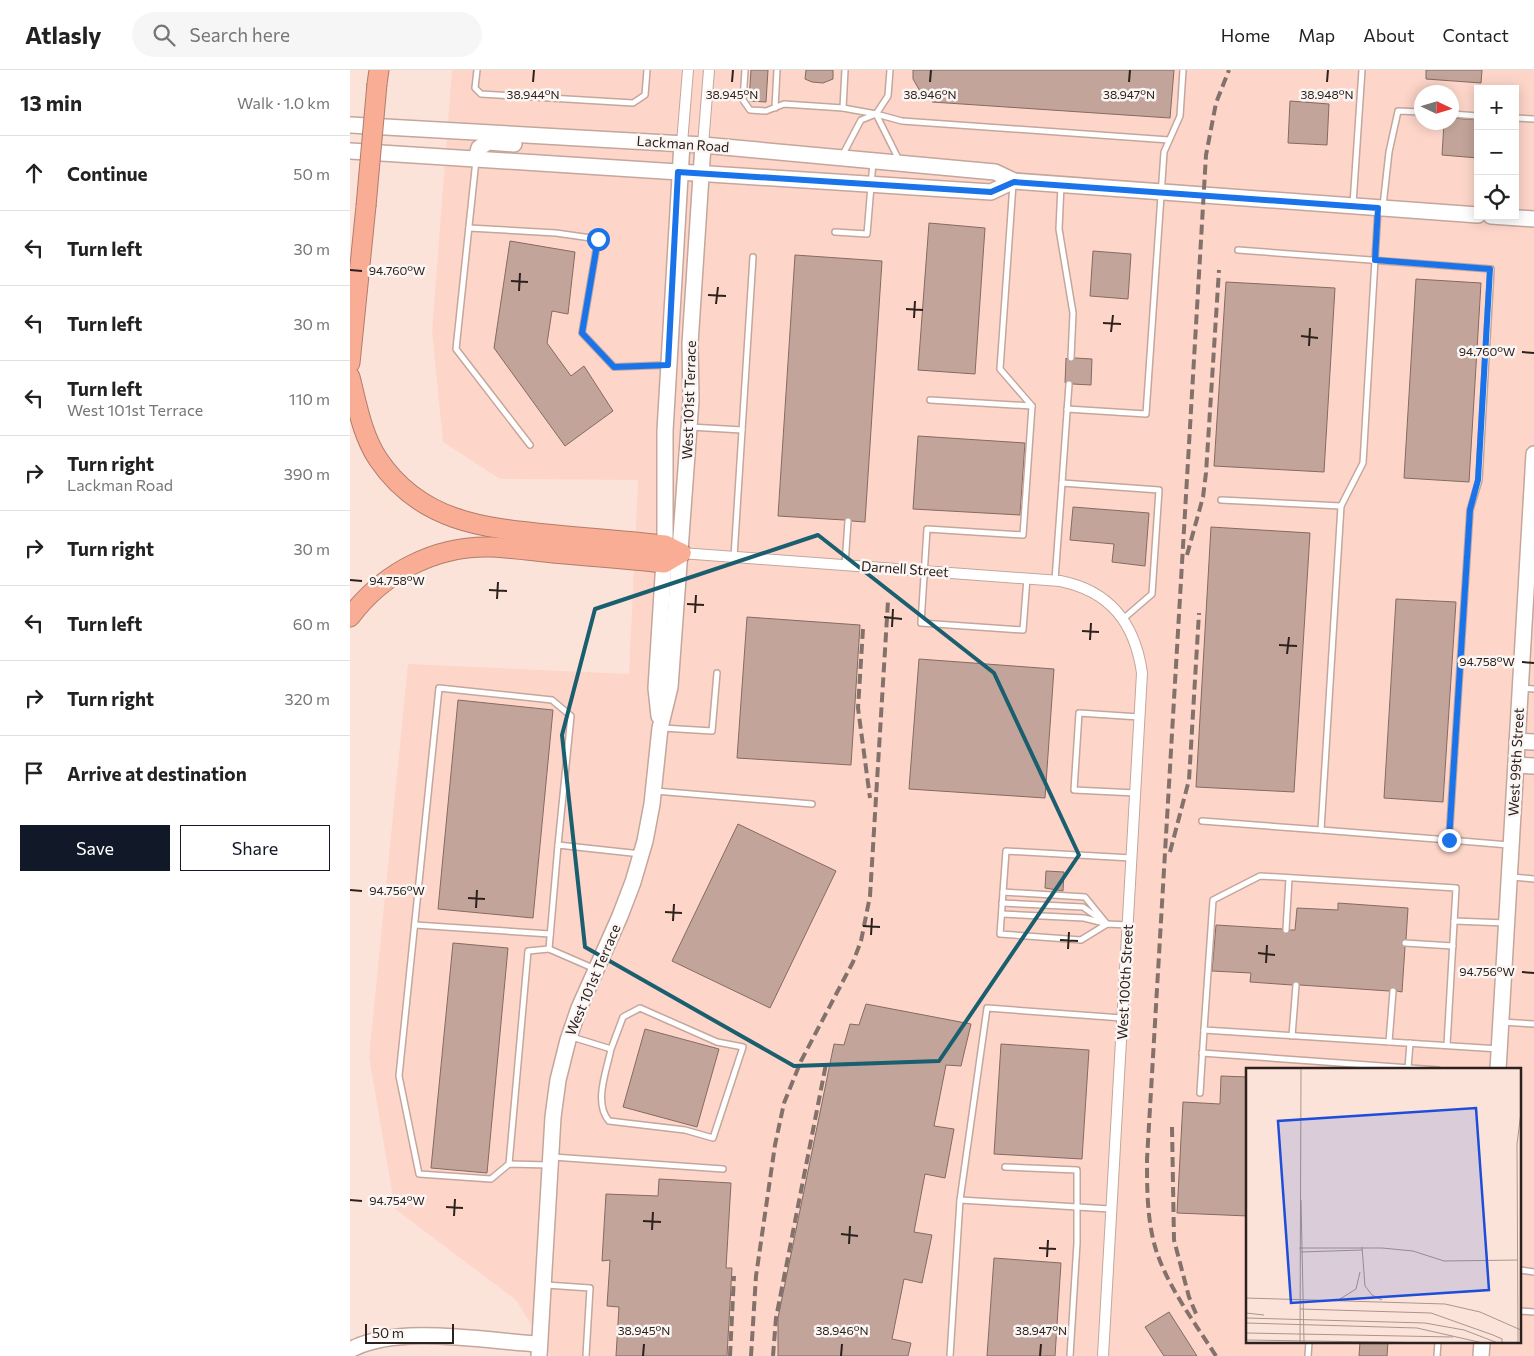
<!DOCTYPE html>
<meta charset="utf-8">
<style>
:root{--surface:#fff;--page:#f6f6f6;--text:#222;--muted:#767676;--line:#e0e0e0;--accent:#111827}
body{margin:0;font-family:Commissioner,sans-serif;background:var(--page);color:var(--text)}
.controls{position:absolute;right:15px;top:15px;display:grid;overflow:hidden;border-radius:0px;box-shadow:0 2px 12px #0003}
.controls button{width:45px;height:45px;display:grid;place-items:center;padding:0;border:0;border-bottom:1px solid var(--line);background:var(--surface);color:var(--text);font:25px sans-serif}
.compass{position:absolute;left:1064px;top:15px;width:45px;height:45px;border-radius:50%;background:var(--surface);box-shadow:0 2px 12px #0003;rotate:94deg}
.scale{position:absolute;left:15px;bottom:12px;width:89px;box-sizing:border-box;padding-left:5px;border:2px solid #2c211d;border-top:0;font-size:14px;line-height:18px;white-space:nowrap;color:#2c211d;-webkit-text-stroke:4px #fbf5f3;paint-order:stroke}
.stop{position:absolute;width:15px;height:15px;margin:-11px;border:4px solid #1a73e8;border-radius:50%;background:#fff}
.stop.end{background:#1a73e8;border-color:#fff;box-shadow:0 1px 5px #0008}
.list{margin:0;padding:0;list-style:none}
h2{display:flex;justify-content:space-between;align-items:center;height:65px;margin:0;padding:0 20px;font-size:21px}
h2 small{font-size:16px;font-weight:400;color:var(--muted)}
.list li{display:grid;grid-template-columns:32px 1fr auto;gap:15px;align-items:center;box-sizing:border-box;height:75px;padding:0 20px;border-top:1px solid var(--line)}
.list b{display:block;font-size:19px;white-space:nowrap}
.list p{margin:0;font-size:16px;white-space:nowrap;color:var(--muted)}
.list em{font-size:16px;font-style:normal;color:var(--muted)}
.actions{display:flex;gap:10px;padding:15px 20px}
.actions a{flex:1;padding:11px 0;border:1px solid var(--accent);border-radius:0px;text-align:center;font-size:18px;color:var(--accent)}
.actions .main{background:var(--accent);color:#fff}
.icon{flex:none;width:28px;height:28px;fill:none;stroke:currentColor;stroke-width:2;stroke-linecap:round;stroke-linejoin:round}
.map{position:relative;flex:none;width:1184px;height:1286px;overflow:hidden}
header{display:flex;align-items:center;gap:30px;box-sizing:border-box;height:70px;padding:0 25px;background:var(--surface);border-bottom:1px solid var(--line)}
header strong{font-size:24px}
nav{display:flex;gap:28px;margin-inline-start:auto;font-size:18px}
.search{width:350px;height:45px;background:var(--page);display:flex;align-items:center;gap:12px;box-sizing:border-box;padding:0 18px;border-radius:28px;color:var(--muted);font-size:19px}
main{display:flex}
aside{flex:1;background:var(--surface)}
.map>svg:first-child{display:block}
</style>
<header>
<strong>Atlasly</strong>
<div class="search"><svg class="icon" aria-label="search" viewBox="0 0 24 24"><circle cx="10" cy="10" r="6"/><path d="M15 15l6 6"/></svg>Search here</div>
<nav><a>Home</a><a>Map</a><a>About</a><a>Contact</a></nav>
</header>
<main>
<aside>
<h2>13 min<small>Walk · 1.0 km</small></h2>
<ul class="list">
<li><svg class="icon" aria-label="ahead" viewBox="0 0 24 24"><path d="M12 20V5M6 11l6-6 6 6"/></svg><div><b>Continue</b></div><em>50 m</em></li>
<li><svg class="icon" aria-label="left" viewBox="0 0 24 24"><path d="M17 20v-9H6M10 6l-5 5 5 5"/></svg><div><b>Turn left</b></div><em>30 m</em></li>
<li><svg class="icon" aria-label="left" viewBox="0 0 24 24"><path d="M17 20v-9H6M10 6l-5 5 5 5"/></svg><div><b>Turn left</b></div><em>30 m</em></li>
<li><svg class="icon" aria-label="left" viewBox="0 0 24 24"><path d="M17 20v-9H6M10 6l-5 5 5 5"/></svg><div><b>Turn left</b><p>West 101st Terrace</p></div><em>110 m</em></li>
<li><svg class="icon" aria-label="right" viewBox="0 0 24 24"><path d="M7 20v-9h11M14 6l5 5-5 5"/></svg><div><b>Turn right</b><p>Lackman Road</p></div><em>390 m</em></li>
<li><svg class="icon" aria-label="right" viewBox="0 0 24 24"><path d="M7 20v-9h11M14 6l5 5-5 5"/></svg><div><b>Turn right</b></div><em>30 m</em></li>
<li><svg class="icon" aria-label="left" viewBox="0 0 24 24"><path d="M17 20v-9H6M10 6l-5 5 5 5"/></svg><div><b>Turn left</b></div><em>60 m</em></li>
<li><svg class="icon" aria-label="right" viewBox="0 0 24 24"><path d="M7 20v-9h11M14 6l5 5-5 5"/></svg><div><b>Turn right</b></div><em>320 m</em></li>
<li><svg class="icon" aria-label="arrive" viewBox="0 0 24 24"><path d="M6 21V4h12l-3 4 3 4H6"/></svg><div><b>Arrive at destination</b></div></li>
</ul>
<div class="actions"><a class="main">Save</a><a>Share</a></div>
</aside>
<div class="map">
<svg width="1184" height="1286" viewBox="0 0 1184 1286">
<rect width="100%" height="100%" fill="#fce3da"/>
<path fill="#fdd6c9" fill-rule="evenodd" d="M102 0H1184V1286H201L166 1230 45 1139 19 987 58 594 279 604 288 410 150 409 93 372 82 261ZM1128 19H1165V146H1128ZM1072 22H1102V52H1072ZM898 1000H1170V1272H898Z"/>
<g fill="#c2a49a" stroke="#856a61">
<polygon points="401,0 418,0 416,32 399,31"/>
<polygon points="456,0 483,0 483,9 473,13 462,12 455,9"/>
<polygon points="563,0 824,0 820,48 582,32 583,22 570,21 563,9"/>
<polygon points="1076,0 1132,0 1131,13 1076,9"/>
<polygon points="940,31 979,34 977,75 938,73"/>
<polygon points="1102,48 1128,50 1128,88 1092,85 1094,52 1102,52"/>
<polygon points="579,153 635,158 625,304 568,300"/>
<polygon points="160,171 225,182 218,244 202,241 197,273 221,306 234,296 263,341 215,376 144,278"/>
<polygon points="743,181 781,184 778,229 740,226"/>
<polygon points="445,185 532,191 515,452 502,451 498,447 494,450 428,446"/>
<polygon points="1066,209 1131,213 1119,412 1054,408"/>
<polygon points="876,212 985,218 974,402 864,396"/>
<polygon points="716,288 720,292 725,288 742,289 741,315 723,314 720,310 715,313"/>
<polygon points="568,366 675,373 670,445 563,439"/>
<polygon points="723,437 799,443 795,496 762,492 764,474 720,470"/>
<polygon points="861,457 960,463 944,722 846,717"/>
<polygon points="1046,529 1106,532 1093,732 1034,728"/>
<polygon points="397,547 510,555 501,695 387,688"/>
<polygon points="569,589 704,599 695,728 559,719"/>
<polygon points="108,630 203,640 183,848 88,839"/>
<polygon points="388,754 486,801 420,938 322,891"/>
<polygon points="696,801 714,802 713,821 695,818"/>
<polygon points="988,833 1058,838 1056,869 1051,873 1055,877 1052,922 1047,921 1043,917 1039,921 950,915 946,911 942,915 900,912 901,903 862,901 866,855 932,859 936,864 940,860 945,860 947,838 988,840"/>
<polygon points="103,873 158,878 137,1103 81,1098"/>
<polygon points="516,934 621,954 611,996 596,995 584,1056 604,1059 595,1108 575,1104 564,1162 582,1165 572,1213 554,1209 542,1269 561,1273 558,1286 428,1286 428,1248 484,974 494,975 500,954 509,955"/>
<polygon points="295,959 369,979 347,1057 273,1037"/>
<polygon points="651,974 739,980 732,1089 644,1084"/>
<polygon points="871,1006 898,1007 898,1146 827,1143 833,1032 870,1034"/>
<polygon points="309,1109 381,1113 376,1198 382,1198 377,1286 266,1286 269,1237 257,1236 260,1190 252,1191 256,1124 308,1126"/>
<polygon points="644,1188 711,1193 705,1286 637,1286"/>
<polygon points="819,1242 847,1286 814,1286 795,1257"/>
<polygon points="1010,1272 1038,1272 1037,1286 1009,1286"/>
</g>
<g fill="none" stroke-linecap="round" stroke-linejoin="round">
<g stroke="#c4a69c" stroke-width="8">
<g id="lane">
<polyline points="127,0 125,18 131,24 283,33 295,25 297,0"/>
<polyline points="395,0 393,30 400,40 416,41 434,34 493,38 526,44 552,51 819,70"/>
<polyline points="425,38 427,0"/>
<polyline points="493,38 495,0"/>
<polyline points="526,44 549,90"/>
<polyline points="1102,44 1128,46"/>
<polyline points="1165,48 1184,49"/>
<polyline points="492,86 511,50 526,44 538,26 540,0"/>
<polyline points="126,90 106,279 180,375"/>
<polyline points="663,114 650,299 682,336 673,465 577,459 571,553 673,560 677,508"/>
<polyline points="711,115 709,159 723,243 721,288"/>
<polyline points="1003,134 1012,0"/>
<polyline points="1033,136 1039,82 1048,41 1072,42"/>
<polyline points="119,158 206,163 248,169 232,263 264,297 316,295"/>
<polyline points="485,162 517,164 523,92"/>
<polyline points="888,180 1141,199 1129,410 1120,440 1099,770 1159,775"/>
<polyline points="580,330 682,336"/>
<polyline points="717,339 796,344 814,82 830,46 833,0"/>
<polyline points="340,357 392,360"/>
<polyline points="712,413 719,314"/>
<polyline points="871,430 991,436 1013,393 1028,139"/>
<polyline points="991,436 971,760 1099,770"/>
<polyline points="384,487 403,187"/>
<polyline points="495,495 498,451"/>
<polyline points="705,510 712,413 809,420 802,524 773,549"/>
<polyline points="1172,618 1184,619"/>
<polyline points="313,658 362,661 367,603"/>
<polyline points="305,721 462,734"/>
<polyline points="786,723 724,720 729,643 789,647"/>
<polyline points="852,751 971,760"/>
<polyline points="1162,807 1184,809"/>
<polyline points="653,822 735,827 757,854"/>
<polyline points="652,833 733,837 750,849"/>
<polyline points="652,844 734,848 754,853"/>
<polyline points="1104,851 1156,853"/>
<polyline points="65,855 200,864"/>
<polyline points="778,855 757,854 731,870 650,864 656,781 781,788"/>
<polyline points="936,860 939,808"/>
<polyline points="1055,873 1103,876"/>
<polyline points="245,899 199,879 208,775 291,784"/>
<polyline points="1151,952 1184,954"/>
<polyline points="942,966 946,915"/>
<path d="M222 967 261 979C257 1000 243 1033 259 1051L335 1060 363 1068 393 977 367 972 290 938 273 947 261 979"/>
<polyline points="1039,972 1043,921"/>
<polyline points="1097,975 1106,818 910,806 863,830 854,960 1149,979"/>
<polyline points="852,983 1088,1000"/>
<polyline points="1058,998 1060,973"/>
<polyline points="850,1023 854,960"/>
<polyline points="203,1087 373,1099"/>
<polyline points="159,1094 178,881 199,879"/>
<polyline points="199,1095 159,1094 141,1109 69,1104 49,1006 89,618 202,630 221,646 208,775"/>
<polyline points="655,1097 727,1100 727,1173 720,1286"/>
<polyline points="610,1130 760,1139"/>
<polyline points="1170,1200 1184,1202"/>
<polyline points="196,1215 240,1218 236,1286"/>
<polyline points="1170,1241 1184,1242"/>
<polyline points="600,1286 610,1130 637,938 772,948"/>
<polyline points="958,1286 959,1272"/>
<polyline points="1087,1286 1088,1272"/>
</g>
</g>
<g stroke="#c4a69c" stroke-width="12">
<g id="street">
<polyline points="332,73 338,0"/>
<polyline points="353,75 359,0"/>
<path d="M331 483 710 511C761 521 785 554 792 603L753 1286"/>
</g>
</g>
<g stroke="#c4a69c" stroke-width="18">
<g id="secondary">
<polyline points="0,55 353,75 645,102 664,111 1128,145"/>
<polyline points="0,81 641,122 664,111"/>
<polyline points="126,89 129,78 138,72 164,74"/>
<polyline points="1141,146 1184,149"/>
<polyline points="309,646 306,618 315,475 315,361 332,73"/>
<polyline points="1167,671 1184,672"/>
<polyline points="1166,695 1184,696"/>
<polyline points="1148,1000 1184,384"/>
<path d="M0 1280C48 1254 135 1271 189 1274"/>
<polyline points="189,1286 203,1047 208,1010 218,970 229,938 270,846 283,812 295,771 302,734 310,658 320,617 341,330 340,274 353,75"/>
<polyline points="1131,1286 1132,1272"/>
</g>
</g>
<g stroke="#b17c6b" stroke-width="21">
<g id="highway">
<polyline points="27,14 29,0"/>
<polyline points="0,293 16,136"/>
<path d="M0 307C7 334 12 365 28 389 71 453 135 458 206 465 242 468 279 471 315 475L331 483"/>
<path d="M0 547C33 503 85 475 142 477 162 478 183 481 203 483 240 486 277 489 314 493L331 483"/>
</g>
</g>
<use href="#lane" stroke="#fff" stroke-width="5"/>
<use href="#street" stroke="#fff" stroke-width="10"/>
<use href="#secondary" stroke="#fff" stroke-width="15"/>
<use href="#highway" stroke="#f9ad95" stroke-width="19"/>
<g stroke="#83726c" stroke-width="4" stroke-dasharray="10 5" stroke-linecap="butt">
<polyline points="837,485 853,427 856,403 869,200"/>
<polyline points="513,559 508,638 520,728"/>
<polyline points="820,782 839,710 849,543"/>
<polyline points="822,1057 824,1170 839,1227 847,1246"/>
<polyline points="380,1286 384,1206"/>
<polyline points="401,1286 406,1206 425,1075 434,1033 451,991 503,892 511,871 520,826 538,531"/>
<polyline points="423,1286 426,1248 476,994"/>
<path d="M866 1286C845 1253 820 1220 807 1183 797 1153 797 1120 797 1089L856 85 866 33 879 0"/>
</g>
<g stroke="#b17c6b" stroke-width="21" stroke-linecap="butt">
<polyline id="highway-bridge" points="16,136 27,14"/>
</g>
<use href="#highway-bridge" stroke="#f9ad95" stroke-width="19"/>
</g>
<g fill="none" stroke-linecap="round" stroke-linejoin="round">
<polyline stroke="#1a73e8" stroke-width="6" points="248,169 232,263 264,297 318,295 328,102 641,122 664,112 1028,138 1025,190 1140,199 1128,410 1120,440 1099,770"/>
</g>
<path fill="none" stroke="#195f70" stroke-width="4" stroke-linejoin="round" d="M468 465 644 603 729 785 589 991 444 996 235 877 212 665 245 539Z"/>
<path fill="none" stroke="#2c211d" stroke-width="2" d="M183 12 184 0M382 12 383 0M580 12 581 0M779 12 780 0M977 12 978 0M0 200 12 201M161 211 178 212M169 221 170 203M358 225 376 226M366 234 368 217M556 239 573 240M564 248 565 231M753 253 771 254M761 262 763 245M951 266 968 268M959 276 960 258M1172 282 1184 283M0 510 12 511M139 520 157 521M147 529 148 512M337 534 354 535M345 543 346 525M534 547 552 549M542 557 543 539M732 561 749 562M740 570 741 553M929 575 947 576M937 584 939 567M1172 592 1184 593M0 820 12 821M118 828 135 829M126 838 127 820M315 842 332 843M323 851 324 834M513 856 530 857M521 865 522 848M710 870 728 871M718 879 719 862M908 883 925 885M916 893 917 875M1172 902 1184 903M0 1130 12 1131M96 1137 113 1138M104 1146 105 1129M293 1151 311 1152M302 1160 303 1142M491 1164 508 1166M499 1174 500 1156M689 1178 706 1179M697 1187 698 1170M293 1286 294 1274M491 1286 492 1274M690 1286 691 1274"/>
<g text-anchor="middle" stroke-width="5" stroke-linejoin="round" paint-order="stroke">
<g font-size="14" fill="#2c211d" stroke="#fbf5f3">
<text transform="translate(333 74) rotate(4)" y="5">Lackman Road</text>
<text transform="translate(339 330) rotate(-88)" y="5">West 101st Terrace</text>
<text transform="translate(555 499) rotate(4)" y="5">Darnell Street</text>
<text transform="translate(1166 692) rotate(-87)" y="5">West 99th Street</text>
<text transform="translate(243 910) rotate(-67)" y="5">West 101st Terrace</text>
<text transform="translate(775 912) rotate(-87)" y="5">West 100th Street</text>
</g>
</g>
<g transform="translate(896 998)">
<rect width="275" height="275" fill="#fce3da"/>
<path fill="none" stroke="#a9958e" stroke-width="1" d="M55 132 58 274M116 179 119 218 126 227 136 232M53 180H136L167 183 198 193 272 192M55 184 116 182M0 230 199 236 234 244 275 262M94 231 110 221 114 204M54 241 185 245 247 267 256 271V275M0 245 18 247M0 250 179 255 218 262 252 275M0 255 171 260 237 275M0 265 207 269M0 272 196 275M54 275 55 0M272 275 271 76 275 44"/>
<path fill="#1d4ed8" fill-opacity="0.15" stroke="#1d4ed8" stroke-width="2.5" d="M230 40 243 222 45 235 32 53Z"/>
<rect width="275" height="275" fill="none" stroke="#2c211d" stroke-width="2.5"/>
</g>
<g font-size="12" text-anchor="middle" fill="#2c211d" stroke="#fbf5f3" stroke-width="5" stroke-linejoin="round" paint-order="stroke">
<text x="183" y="29">38.944°N</text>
<text x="382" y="29">38.945°N</text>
<text x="580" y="29">38.946°N</text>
<text x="779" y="29">38.947°N</text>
<text x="977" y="29">38.948°N</text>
<text x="47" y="205">94.760°W</text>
<text x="1137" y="286">94.760°W</text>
<text x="47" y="515">94.758°W</text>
<text x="1137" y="596">94.758°W</text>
<text x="47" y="825">94.756°W</text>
<text x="1137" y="906">94.756°W</text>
<text x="47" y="1135">94.754°W</text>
<text x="294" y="1265">38.945°N</text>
<text x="492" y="1265">38.946°N</text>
<text x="691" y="1265">38.947°N</text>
</g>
</svg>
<div class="controls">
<button>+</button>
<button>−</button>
<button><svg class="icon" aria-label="locate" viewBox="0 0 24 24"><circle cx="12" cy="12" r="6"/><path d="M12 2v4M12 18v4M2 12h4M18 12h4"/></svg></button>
</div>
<svg class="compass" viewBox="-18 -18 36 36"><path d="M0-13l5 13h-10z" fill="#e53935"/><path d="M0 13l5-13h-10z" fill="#767676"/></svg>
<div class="scale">50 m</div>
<div class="stop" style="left:248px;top:169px"></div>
<div class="stop end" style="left:1099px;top:770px"></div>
</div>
</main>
